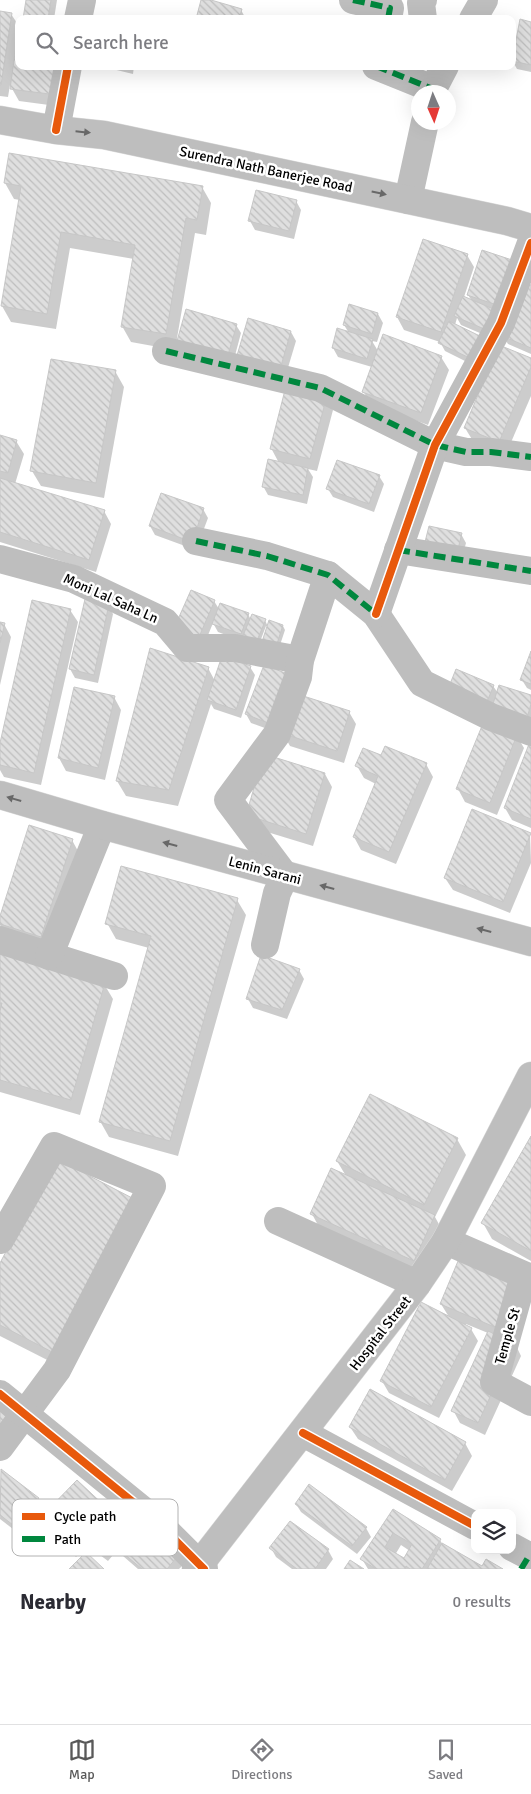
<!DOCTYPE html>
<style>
:root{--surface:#fff;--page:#f7f7f7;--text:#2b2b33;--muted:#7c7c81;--line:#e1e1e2;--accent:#595959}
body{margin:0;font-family:Signika,sans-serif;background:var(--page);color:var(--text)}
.controls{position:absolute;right:15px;bottom:15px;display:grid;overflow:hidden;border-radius:10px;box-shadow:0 5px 20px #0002}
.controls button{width:45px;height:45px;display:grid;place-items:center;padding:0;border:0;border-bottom:1px solid var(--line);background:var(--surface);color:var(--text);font:25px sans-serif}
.compass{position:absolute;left:411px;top:85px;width:45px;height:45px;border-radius:50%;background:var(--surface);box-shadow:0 5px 20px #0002;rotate:177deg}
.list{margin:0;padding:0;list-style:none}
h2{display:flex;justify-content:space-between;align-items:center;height:65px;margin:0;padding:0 20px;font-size:21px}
h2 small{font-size:16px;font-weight:400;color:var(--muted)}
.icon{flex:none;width:28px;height:28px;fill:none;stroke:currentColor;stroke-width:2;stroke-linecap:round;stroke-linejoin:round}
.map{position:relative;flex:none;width:531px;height:1569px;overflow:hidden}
.search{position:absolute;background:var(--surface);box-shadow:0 5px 20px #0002;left:15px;right:15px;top:15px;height:55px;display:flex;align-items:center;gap:12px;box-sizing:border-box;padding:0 18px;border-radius:10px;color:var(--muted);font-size:19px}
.sheet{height:155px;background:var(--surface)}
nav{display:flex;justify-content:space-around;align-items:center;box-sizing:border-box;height:70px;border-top:1px solid var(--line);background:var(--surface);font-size:14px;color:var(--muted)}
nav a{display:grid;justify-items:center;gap:2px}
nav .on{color:var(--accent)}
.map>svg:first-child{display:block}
</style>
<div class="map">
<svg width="531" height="1569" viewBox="0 0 531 1569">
<defs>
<pattern id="building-back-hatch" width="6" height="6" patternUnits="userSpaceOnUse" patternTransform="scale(1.25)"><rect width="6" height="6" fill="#dfdfdf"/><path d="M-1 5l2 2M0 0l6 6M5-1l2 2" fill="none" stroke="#bebebe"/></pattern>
</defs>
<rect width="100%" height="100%" fill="#fff"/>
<g fill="#0003" fill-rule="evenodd">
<polygon points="28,0 57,0 54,19 24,19"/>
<polygon points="203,0 241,10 246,19 197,19"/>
<polygon points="0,13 11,14 19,26 19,66 64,107 19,101 10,85 8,97 0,96"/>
<polygon points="531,23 531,72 517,69 512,60"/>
<polygon points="100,66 134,66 133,74"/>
<polygon points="5,183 202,187 211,203 206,235 195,233 175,350 131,342 122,326 134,259 70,248 56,329 11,322 2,306 20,200 14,199"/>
<polygon points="296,201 301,210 294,239 255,230 250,221"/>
<polygon points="467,255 474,267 464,297 472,301 468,295 514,262 494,339 461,325 457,318 455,325 479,368 445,351 440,342 404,330 397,317"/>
<polygon points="531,287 531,354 508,344 503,336"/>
<polygon points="378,314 383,323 377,342 372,341 378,351 441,357 449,370 428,425 371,404 363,391 372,367 338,357 333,348 349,333 344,325"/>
<polygon points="236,325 241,333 233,363 178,341"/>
<polygon points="291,332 296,341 284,381 242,368"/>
<polygon points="531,360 531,396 506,454 473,441 465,428"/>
<polygon points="115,371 124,387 104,498 41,486 32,471"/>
<polygon points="326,397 333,410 317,471 308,469 313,477 307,504 268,495 263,486 279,463 271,448"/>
<polygon points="0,436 16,441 24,454 15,484 104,511 111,524 96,572 0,542"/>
<polygon points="379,476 384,484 374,512 333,497 328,489"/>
<polygon points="203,509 208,518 196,550 155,535 150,526"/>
<polygon points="430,528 461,534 466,543 461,561"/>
<polygon points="214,601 219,609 248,614 251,620 265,620 268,627 283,626 285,630 277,654 268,627 266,626 258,647 218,632 213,623 204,645 181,635"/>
<polygon points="108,606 113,614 98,683 75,678 70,669"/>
<polygon points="70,610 78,622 41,785 4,777 0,770 0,748"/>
<polygon points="0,623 4,624 11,637 0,685"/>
<polygon points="531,655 531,690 527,688 522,680"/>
<polygon points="250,667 255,675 241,718 214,709 211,704 178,806 126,796 117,781 208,668 215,681"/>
<polygon points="493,686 498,693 531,697 531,726 454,697"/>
<polygon points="296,695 349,712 356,724 344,763 290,746 282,732 281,734 251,723 246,714"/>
<polygon points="114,697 121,710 105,780 66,771 59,758"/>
<polygon points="517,736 524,748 497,815 465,802 458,789"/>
<polygon points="531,746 531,828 512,820 505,808"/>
<polygon points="381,757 426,764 433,777 396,864 361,850 354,837 376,784 364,778 357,766"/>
<polygon points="325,774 332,787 313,846 254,828 247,815"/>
<polygon points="530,834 531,863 510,913 453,890 445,878"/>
<polygon points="72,840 79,853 48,949 6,936 0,925 0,921"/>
<polygon points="237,900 246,915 178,1156 109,1137 100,1121 149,948 116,939 107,923"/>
<polygon points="0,954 104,984 113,999 80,1115 0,1092"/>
<polygon points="299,970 304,979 287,1019 253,1008 248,999"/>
<polygon points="457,1139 466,1155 435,1217 441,1228 421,1272 319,1227 312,1214 346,1176 337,1161"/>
<polygon points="531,1139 531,1261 492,1239 483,1223"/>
<polygon points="467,1243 521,1356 485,1435 460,1423 453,1410 488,1333 466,1324 465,1326 471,1329 478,1341 439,1418 389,1393 382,1381 449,1317 441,1304"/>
<polygon points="0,1266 65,1369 0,1336"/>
<polygon points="350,1427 465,1443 472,1456 452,1491 358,1439"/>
<polygon points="1,1471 38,1499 43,1508 22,1536 0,1519"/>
<polygon points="296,1504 366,1528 371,1537 357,1554 301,1512"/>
<path d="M393 1510 440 1540 443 1545 483 1568 500 1569H368L362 1559ZM401 1545 410 1551 404 1560 395 1555Z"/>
<polygon points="108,1511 110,1515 124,1526 129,1534 176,1558 182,1566 179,1569 138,1569 123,1556 118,1549 108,1561 92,1549 89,1544 76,1557 46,1528 41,1520"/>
<polygon points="290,1522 328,1550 333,1559 326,1569 292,1569 276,1557 271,1548"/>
</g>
<g fill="url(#building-back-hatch)" stroke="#c7c7c7" fill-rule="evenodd">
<polygon points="26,0 51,0 48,19 23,19"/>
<polygon points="201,0 211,0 242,9 239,19 196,19"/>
<polygon points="0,11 12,13 1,85 0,85"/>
<polygon points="520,19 531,22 531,65 512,61"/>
<polygon points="19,25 19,66 61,66 57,95 10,89"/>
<polygon points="9,153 203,186 197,220 186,218 166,334 121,327 135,245 61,232 47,314 1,306 21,186 4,183"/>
<polygon points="256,190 297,200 289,231 248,221"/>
<polygon points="423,239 468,254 441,332 396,317"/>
<polygon points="482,250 515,261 500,306 467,295"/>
<polygon points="525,283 531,285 531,348 502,336"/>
<polygon points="463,296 498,311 489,331 454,316"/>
<polygon points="349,304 378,313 372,334 343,325"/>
<polygon points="186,309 237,324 228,355 177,341"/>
<polygon points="248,318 291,331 279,373 236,359"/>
<polygon points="449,321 484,338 474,360 438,343"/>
<polygon points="337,328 373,339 367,359 332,348"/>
<polygon points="383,334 442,356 421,413 362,392"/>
<polygon points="499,345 531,358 531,367 499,442 464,428"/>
<polygon points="51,359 116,370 96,483 30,471"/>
<polygon points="286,386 327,396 310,459 270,449"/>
<polygon points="0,435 17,440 8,473 0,471"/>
<polygon points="268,459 308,468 303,495 262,487"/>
<polygon points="337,460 380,475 369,504 326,489"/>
<polygon points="0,478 105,510 89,560 0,532"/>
<polygon points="161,493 204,508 192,542 149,526"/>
<polygon points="429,526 462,533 457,553 424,546"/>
<polygon points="191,590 215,600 199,637 175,626"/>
<polygon points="85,599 109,604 94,675 69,669"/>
<polygon points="32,600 71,609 34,773 0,765 0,743"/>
<polygon points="220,603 249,613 241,634 212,624"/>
<polygon points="252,614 266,619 256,643 242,638"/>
<polygon points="269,620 283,625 275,650 261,645"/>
<polygon points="0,622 5,623 0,643"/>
<polygon points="150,648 209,667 169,790 116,781"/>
<polygon points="531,651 531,684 520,680"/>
<polygon points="222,656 251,666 236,710 207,700"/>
<polygon points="264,665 296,677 276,726 245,714"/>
<polygon points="456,669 494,685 486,704 448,689"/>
<polygon points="499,685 531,695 531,704 527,718 492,707"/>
<polygon points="74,687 115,696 98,768 58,758"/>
<polygon points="294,693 350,711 337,751 281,733"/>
<polygon points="484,721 517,735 490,803 456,789"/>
<polygon points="529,744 531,745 531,819 504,808"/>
<polygon points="385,746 427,763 389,852 353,837 378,776 355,766 363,748 381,755"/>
<polygon points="264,754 325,773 306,834 246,815"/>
<polygon points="472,809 531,833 503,902 444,878"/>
<polygon points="29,825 73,839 41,937 0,924 0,916"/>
<polygon points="121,866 238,898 170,1141 99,1122 151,936 105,924"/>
<polygon points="0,953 105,983 71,1100 0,1080 0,1011 2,1003 0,1003"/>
<polygon points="261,955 300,969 282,1010 246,999"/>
<polygon points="370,1094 458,1138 424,1205 336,1161"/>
<polygon points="531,1136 531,1251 481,1223"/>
<polygon points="55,1158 136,1200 56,1354 0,1325 0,1263"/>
<polygon points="331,1168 435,1215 414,1261 310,1214"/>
<polygon points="466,1242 524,1266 497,1328 440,1304"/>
<polygon points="421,1302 472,1328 431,1407 380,1381"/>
<polygon points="488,1331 515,1343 478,1423 451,1411"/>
<polygon points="370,1389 466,1442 445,1480 349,1427"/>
<polygon points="0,1406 9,1412 0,1424"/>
<polygon points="1,1469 39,1498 17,1528 0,1515"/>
<polygon points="77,1480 109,1510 71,1549 39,1519"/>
<polygon points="309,1484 367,1527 352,1546 295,1504"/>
<path d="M393 1509 441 1539 422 1569H410L406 1566 405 1569H376L360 1559ZM393 1533 412 1544 404 1558 385 1547Z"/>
<polygon points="290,1521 329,1549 315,1569 297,1569 269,1548"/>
<polygon points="138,1523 177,1557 167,1569 142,1569 116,1547"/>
<polygon points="442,1543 482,1566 486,1559 503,1569 427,1569"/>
<polygon points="86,1552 104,1569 69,1569"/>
<polygon points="350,1560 364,1569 344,1569"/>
</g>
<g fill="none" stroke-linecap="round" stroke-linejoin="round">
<g stroke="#dbdbdb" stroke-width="29">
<g id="major">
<polyline points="0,120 56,130 104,135 507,221 531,228"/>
<polyline points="0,795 102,825 531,942"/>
<polyline points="196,1569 417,1284 446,1241 531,1076"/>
</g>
</g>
<g stroke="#bebebe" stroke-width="28">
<polyline points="353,0 390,8 388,19"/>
<polyline points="423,0 421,3 423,19"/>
<polyline points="78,19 82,0"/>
<polyline points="473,19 484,0"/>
<polyline points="376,66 433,89 445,66"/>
<polyline points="56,130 68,66"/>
<polyline points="408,200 425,122"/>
<polyline points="166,351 320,388 435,445 466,452 491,452 531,457"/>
<polyline points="196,541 267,556 328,575 376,614 422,683 491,717 531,732"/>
<polyline points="398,550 531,571"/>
<polyline points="0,559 74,579 165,622 187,648 235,648 300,660"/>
<polyline points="376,614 435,445 501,323 531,243"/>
<polyline points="0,940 114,976"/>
<polyline points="265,945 277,893 285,876 228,800 277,734 298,677 300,660 328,575"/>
<polyline points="49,956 102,825"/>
<polyline points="278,1221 417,1284"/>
<polyline points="0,1240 54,1146 152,1186 57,1370 0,1447"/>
<polyline points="446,1241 524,1275 494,1382 531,1402"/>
<polyline points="0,1394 155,1520 204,1569"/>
<polyline points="303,1433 475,1526"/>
<polyline points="512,1547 531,1557"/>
</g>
<use href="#major" stroke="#bebebe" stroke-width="28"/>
<g stroke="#00873e" stroke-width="6" stroke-dasharray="12 6" stroke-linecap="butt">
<polyline points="353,0 390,8 388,19"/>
<polyline points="376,66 433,89"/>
<polyline points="166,351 320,388 435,445 466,452 491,452 531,457"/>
<polyline points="196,541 267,556 328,575 376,614 377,611"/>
<polyline points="398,550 531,571"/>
<polyline points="521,1569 529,1556"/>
</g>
<g stroke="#fff" stroke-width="11">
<g id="cycleway">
<polyline points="56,130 68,66"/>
<polyline points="376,614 435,445 501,323 531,243"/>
<polyline points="0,1394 155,1520 204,1569"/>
<polyline points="303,1433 475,1526"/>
</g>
</g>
<use href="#cycleway" stroke="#e8590c" stroke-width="8"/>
</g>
<defs><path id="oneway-solid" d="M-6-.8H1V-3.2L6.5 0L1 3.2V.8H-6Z" transform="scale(1.25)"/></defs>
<g fill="#686868">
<use href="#oneway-solid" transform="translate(83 132) rotate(6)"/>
<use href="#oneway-solid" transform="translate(379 193) rotate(12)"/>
<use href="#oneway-solid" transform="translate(14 799) rotate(-164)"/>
<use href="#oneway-solid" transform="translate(170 844) rotate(-165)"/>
<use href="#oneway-solid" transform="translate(327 887) rotate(-165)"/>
<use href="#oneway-solid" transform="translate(484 930) rotate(-165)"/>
</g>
<g text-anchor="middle" stroke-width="5" stroke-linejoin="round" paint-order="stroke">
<g font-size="14" fill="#000" stroke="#fff">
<text transform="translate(266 169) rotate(12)" y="5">Surendra Nath Banerjee Road</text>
<text transform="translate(111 598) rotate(24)" y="5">Moni Lal Saha Ln</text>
<text transform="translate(265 870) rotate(15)" y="5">Lenin Sarani</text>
<text transform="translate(380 1333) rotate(-52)" y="5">Hospital Street</text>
<text transform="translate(507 1336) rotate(-74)" y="5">Temple St</text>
</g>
</g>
<rect x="12" y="1499" width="166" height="57" rx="8" fill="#fff" stroke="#b2b2b2" stroke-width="1"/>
<rect x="22" y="1513" width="23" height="7" fill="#e8590c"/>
<rect x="22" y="1536" width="23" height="6" fill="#00873e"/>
<g font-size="14" fill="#000">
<text x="54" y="1521">Cycle path</text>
<text x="54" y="1544">Path</text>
</g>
</svg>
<div class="controls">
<button><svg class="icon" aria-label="layers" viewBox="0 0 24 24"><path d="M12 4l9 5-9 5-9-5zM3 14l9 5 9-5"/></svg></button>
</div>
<svg class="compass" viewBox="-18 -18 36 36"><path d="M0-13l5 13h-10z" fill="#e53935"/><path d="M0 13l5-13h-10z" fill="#7c7c81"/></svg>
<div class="search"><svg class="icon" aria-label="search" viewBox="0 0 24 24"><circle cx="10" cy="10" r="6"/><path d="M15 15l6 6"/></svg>Search here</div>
</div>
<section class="sheet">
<h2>Nearby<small>0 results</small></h2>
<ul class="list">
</ul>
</section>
<nav>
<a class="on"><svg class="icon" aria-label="map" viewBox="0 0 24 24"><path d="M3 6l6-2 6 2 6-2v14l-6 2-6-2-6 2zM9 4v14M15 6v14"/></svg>Map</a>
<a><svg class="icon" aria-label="directions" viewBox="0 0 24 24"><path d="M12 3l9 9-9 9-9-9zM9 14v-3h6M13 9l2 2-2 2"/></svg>Directions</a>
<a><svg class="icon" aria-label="saved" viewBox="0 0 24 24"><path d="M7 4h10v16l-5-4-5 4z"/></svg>Saved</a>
</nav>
